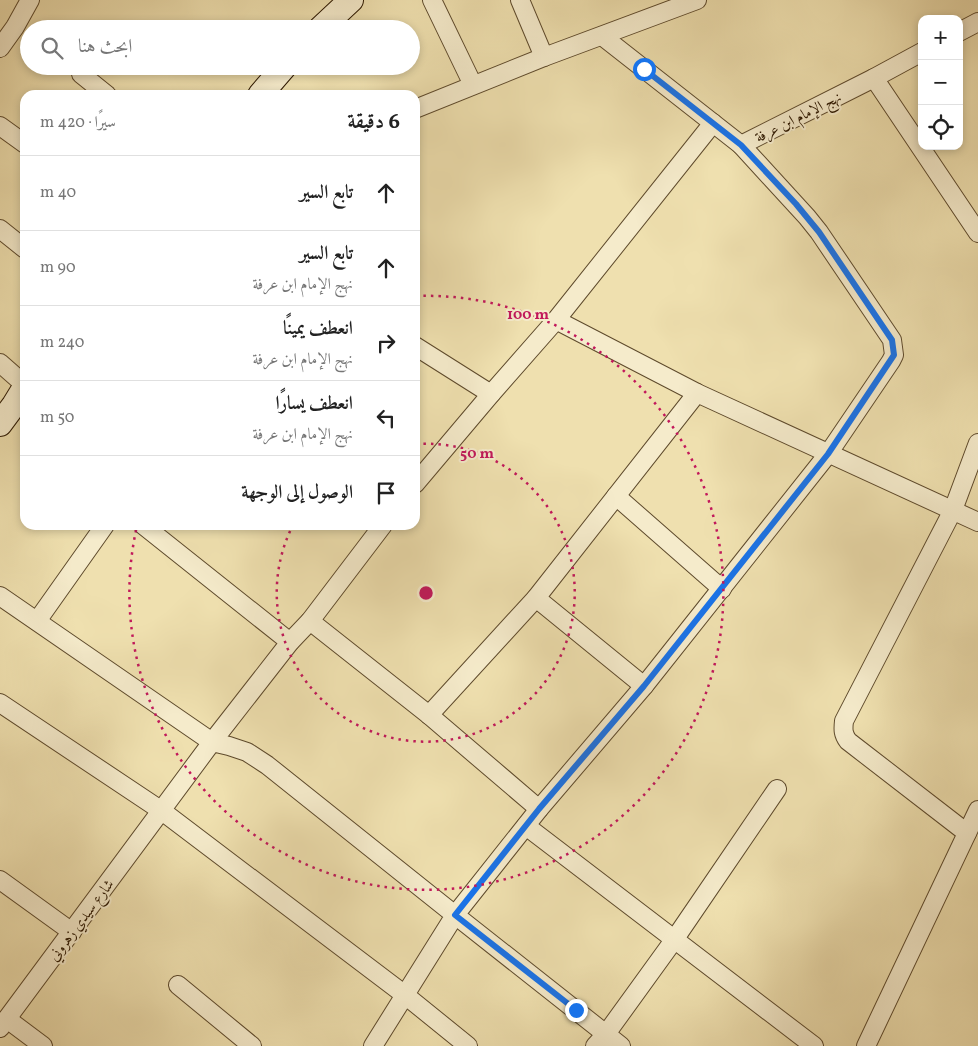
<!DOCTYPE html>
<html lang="ar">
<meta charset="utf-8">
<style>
:root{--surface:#fff;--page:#f6f6f6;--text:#222;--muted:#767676;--line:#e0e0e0}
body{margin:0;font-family:Vollkorn,Amiri,serif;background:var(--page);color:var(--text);direction:rtl}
.controls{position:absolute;right:15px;top:15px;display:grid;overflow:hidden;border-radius:10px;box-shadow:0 2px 8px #0003}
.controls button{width:45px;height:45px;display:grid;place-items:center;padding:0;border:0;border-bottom:1px solid var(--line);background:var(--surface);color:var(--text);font:25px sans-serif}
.stop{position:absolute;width:15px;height:15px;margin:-11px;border:4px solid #1a73e8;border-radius:50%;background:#fff}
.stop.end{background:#1a73e8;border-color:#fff;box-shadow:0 1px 5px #0008}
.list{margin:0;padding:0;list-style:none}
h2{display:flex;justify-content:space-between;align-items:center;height:65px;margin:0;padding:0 20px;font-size:21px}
h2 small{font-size:16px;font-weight:400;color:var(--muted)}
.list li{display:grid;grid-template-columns:32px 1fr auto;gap:15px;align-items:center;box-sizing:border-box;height:75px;padding:0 20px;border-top:1px solid var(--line)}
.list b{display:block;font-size:19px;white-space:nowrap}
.list p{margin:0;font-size:16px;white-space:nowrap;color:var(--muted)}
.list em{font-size:16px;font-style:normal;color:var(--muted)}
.icon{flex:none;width:28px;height:28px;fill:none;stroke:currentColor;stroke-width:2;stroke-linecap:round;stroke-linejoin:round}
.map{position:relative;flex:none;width:978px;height:1046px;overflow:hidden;direction:ltr}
.search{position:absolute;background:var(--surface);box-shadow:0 2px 8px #0003;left:20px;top:20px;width:400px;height:55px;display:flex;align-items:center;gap:12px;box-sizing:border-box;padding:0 18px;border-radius:28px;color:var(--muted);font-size:19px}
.panel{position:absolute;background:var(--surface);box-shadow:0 2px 8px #0003;left:20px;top:90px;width:400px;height:440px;border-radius:15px;direction:rtl}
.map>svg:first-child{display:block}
</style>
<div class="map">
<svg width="978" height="1046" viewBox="0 0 978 1046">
<rect width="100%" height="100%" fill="#efe0af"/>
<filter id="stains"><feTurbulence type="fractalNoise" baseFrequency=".004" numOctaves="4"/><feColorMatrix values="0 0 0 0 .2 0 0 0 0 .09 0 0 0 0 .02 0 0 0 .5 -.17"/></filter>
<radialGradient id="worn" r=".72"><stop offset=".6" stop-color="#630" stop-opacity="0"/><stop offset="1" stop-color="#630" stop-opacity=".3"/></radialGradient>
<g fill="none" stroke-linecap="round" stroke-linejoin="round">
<g stroke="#5e4a2c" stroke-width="20">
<g id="minor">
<polyline points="432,0 473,85"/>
<polyline points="520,0 544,57"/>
<polyline points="959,32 978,22"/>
<polyline points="602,36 741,145"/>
<polyline points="0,48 15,27 30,0"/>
<polyline points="81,74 107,95"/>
<polyline points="874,78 978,233"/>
<polyline points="415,109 544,57 697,0"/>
<polyline points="0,126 25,144"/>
<polyline points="0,229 25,249"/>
<polyline points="556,320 697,393 978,522"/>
<polyline points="415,346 491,394"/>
<polyline points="0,363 25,385"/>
<polyline points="415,484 491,394 556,320 713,123"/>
<polyline points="616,496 722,589"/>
<polyline points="143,525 290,642"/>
<polyline points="0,596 212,742 290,642 310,621 383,525"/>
<polyline points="536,598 644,686"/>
<polyline points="37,621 105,525"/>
<polyline points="310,621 429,715 539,809"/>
<polyline points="0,703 162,811 405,995 468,1046"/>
<polyline points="429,715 536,598 697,393"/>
<polyline points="526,826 814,1046"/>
<path d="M967 833 848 741C843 734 843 730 844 721L953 510 978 443"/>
<polyline points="0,880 72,932"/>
<polyline points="178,985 252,1046"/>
<polyline points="7,1019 43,1046"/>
<polyline points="0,1028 212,742 229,746 247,752 267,765 455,915 373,1046"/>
<polyline points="595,1046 606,1034 674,940 777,789"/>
<polyline points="621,1046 455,915 539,809 644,686 828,454 891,361 894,355 892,340 819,232 807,217 741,145 874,78 922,52"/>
<polyline points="866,1046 978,810"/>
</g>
</g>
<g stroke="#2d1800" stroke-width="26">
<g id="secondary">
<polyline points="320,29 351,0"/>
<polyline points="260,95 285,66"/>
<polyline points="0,424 14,405 25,387"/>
</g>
</g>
<use href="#minor" stroke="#f5ebcb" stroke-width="18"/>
<use href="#secondary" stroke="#f5ebcb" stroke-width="24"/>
</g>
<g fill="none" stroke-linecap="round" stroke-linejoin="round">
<polyline stroke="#1a73e8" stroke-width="6" points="576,1010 455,915 539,809 644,686 828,454 894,355 892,340 819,232 796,204 741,145 644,69"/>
</g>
<g fill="none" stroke="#c2185b" stroke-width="2.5" stroke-dasharray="2.5 5">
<path d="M416 444A149 149 0 1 1 293 525"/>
<path d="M416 296A297 297 0 1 1 137 526"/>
</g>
<g text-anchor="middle" stroke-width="4" stroke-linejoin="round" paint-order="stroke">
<g font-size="15" fill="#2d1800" stroke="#f5ebcb">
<text transform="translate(798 117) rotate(-27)" y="5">نهج الإمام ابن عرفة</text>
<text transform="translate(81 920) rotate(-53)" y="5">شارع سيدي زهروني</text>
</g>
</g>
<circle cx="426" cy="593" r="8" fill="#c2185b" stroke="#f5ebcb" stroke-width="2.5"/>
<g font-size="15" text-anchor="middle" font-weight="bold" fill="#c2185b" stroke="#f5ebcb" stroke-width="4" stroke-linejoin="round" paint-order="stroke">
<text x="528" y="319">100 m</text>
<text x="477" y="458">50 m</text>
</g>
<rect width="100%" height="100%" filter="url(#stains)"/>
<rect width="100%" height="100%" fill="url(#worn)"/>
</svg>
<div class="controls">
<button>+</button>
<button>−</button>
<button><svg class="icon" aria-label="locate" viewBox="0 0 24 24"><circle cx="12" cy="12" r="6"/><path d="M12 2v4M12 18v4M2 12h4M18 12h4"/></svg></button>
</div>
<div class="stop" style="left:644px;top:69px"></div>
<div class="stop end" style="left:576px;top:1010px"></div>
<div class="search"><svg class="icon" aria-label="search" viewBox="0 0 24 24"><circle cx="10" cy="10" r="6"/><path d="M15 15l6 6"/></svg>ابحث هنا</div>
<section class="panel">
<h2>6 دقيقة<small>سيرًا · 420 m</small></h2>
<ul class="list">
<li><svg class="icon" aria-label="ahead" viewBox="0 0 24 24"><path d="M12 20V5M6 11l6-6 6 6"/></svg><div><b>تابع السير</b></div><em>40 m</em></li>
<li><svg class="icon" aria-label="ahead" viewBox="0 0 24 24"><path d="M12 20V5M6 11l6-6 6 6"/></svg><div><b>تابع السير</b><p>نهج الإمام ابن عرفة</p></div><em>90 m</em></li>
<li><svg class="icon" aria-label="right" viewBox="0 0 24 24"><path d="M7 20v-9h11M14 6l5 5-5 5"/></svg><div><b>انعطف يمينًا</b><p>نهج الإمام ابن عرفة</p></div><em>240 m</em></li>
<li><svg class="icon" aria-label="left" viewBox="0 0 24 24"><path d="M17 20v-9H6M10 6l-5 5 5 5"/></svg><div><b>انعطف يسارًا</b><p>نهج الإمام ابن عرفة</p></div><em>50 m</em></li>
<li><svg class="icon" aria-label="arrive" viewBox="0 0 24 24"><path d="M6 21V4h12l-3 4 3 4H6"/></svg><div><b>الوصول إلى الوجهة</b></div></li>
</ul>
</section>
</div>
